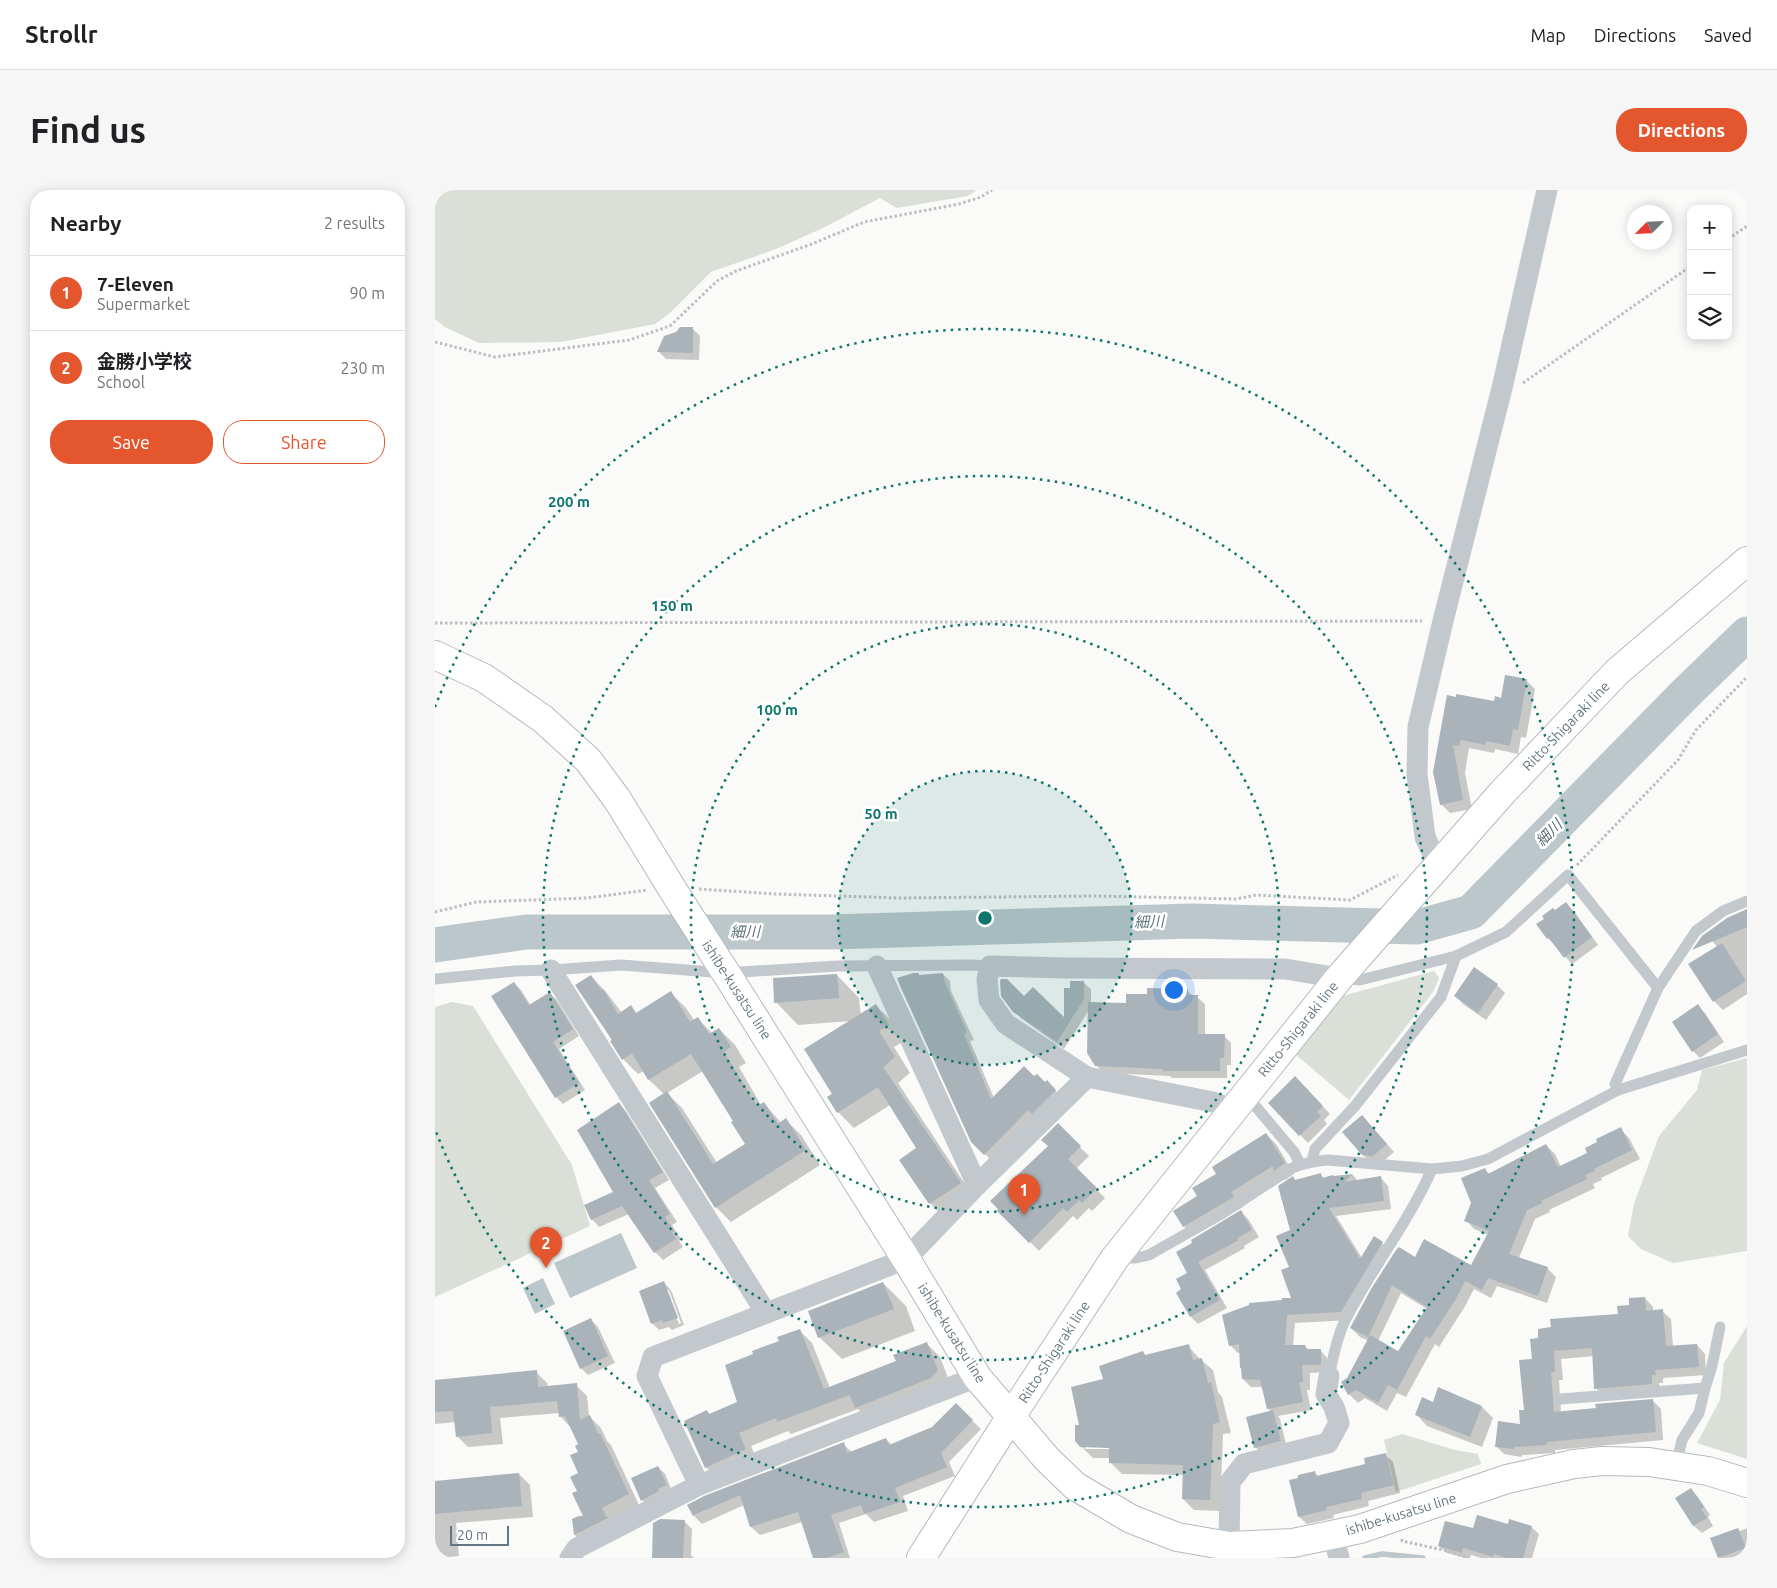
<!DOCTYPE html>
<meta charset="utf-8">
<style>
:root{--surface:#fff;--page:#f6f6f6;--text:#202124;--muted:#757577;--line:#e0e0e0;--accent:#e4572e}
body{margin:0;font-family:Ubuntu,"Noto Sans JP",sans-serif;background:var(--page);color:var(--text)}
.controls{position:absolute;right:15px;top:15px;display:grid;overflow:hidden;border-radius:10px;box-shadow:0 2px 12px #0003}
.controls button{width:45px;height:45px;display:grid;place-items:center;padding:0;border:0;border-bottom:1px solid var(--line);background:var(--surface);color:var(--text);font:25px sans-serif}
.compass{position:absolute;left:1192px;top:15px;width:45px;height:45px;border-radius:50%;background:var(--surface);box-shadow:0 2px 12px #0003;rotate:246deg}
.scale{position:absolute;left:15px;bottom:12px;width:59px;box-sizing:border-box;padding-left:5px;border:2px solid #657683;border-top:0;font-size:14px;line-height:18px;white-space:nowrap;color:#657683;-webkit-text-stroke:4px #fff;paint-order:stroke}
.you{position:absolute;left:738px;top:799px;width:18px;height:18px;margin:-12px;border:4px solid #fff;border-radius:50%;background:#1a73e8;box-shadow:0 0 0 8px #1a73e833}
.badge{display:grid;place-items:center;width:32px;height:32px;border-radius:50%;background:var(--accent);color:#fff;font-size:16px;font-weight:700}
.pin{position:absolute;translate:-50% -41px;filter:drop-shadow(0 1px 2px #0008)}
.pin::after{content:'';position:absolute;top:26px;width:18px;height:15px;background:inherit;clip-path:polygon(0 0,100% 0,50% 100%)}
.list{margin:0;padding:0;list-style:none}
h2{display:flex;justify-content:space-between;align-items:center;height:65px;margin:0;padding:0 20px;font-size:21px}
h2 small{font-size:16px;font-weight:400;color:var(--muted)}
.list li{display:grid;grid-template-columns:32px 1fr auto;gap:15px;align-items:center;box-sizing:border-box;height:75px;padding:0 20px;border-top:1px solid var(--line)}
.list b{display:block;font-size:19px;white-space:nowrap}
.list p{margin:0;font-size:16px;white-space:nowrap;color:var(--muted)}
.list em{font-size:16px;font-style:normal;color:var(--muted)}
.actions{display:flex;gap:10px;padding:15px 20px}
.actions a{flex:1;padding:11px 0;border:1px solid var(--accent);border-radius:20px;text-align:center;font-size:18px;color:var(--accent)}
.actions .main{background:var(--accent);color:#fff}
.icon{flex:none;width:28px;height:28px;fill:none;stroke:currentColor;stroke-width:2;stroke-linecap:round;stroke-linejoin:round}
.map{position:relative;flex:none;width:1312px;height:1368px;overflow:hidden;border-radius:20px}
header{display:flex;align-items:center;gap:30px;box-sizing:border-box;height:70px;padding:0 25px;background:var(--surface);border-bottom:1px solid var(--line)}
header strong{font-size:24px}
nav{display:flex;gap:28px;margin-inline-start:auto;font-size:18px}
.intro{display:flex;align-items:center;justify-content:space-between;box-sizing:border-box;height:120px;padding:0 30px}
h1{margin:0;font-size:35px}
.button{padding:12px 22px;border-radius:20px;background:var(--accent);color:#fff;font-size:18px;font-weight:700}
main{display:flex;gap:30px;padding:0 30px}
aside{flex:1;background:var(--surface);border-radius:20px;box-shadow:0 2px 12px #0003}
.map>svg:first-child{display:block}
</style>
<header>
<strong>Strollr</strong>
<nav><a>Map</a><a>Directions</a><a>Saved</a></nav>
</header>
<div class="intro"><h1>Find us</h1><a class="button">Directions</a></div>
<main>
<aside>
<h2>Nearby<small>2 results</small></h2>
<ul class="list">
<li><span class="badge">1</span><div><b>7-Eleven</b><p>Supermarket</p></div><em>90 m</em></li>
<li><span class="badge">2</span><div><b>金勝小学校</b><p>School</p></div><em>230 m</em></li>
</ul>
<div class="actions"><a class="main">Save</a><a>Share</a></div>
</aside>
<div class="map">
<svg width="1312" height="1368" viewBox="0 0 1312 1368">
<rect width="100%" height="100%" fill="#fafaf8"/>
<g fill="#dadfd7">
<polygon points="0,0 542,0 533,6 462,18 445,8 388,38 341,59 276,82 235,123 220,134 126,152 44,153 10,137 0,129"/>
<polygon points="999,781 1004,788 998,802 914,910 859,863 907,806"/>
<polygon points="17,812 38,816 137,975 155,1036 0,1107 0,817"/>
<polygon points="1312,868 1312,1061 1238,1073 1206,1059 1193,1046 1199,1014 1224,946 1262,900 1267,880"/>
<polygon points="1312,1136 1312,1269 1262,1253 1285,1210 1289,1173"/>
<polygon points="967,1244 1020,1260 1043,1264 1046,1274 961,1302 949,1250"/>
</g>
<g fill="#bbc7cb">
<polygon points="186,1043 202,1078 135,1108 119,1073"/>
<polygon points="108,1088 120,1114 100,1124 88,1098"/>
</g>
<g fill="#0003" fill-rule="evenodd">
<polygon points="258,139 265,146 264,170 231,169 224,162 230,147"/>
<polygon points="1091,490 1100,499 1091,548 1086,547 1083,564 1060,559 1059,563 1034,558 1030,583 1037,619 1015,623 1006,614 1013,507 1060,512 1067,509"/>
<polygon points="1131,714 1139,721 1163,755 1137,774 1113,748 1120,722"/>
<polygon points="1312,720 1312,804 1288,820 1279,811 1255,774 1282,757 1272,744"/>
<polygon points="1039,779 1062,795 1070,803 1051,830 1028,814 1021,806"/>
<polygon points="508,784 515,791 516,801 539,850 535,851 559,908 599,888 610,893 612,892 627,908 557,971 537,951 485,786"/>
<polygon points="402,785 424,808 426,826 441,816 457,831 469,851 459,857 475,883 463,893 540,1009 510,1028 495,1013 483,959 455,915 419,938 403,922 398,904 416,831 363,835 341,812"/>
<path d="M156 786 171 802 187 823 196 817 202 824 236 803 251 818 259 830 262 828 278 844 284 839 300 855 311 873 304 877 326 915 329 913 346 933 351 930 366 945 385 975 296 1032 281 1017 229 904 214 890 209 881 203 884 188 869 164 828ZM268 881 312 954 282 973 247 918 232 903Z"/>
<polygon points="648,792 656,799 656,813 692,814 714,806 752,800 759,807 762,807 770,814 770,846 789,846 796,853 796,875 792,875 792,888 737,888 735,886 669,883 661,875 654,820 629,859 587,829 579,821 589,807 630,830 636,799"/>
<polygon points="79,793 86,800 96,816 115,804 122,810 144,846 124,859 150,900 128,914 121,907"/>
<polygon points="1263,816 1270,823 1289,852 1265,868 1258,861"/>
<polygon points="868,895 895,924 889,930 892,934 873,953 835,913"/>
<polygon points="184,914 191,921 234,990 220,998 242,1032 237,1035 246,1049 244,1051 248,1057 228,1070 220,1062 194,1024 164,1037 157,1029 180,1003"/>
<polygon points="934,934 959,962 946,973 936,972 928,965"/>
<polygon points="623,935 654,966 641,979 670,1008 657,1021 654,1018 642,1030 638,1026 604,1061 564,1021 614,956"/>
<path d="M1185 939 1194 948 1205 969 1166 988 1167 990 1158 994 1160 998 1114 1020 1115 1022 1100 1029 1084 1068 1112 1078 1121 1087 1112 1113 1062 1096 1056 1108 1039 1099 1029 1118 1004 1157 1000 1154 971 1207 962 1203 952 1221 930 1208 923 1213 914 1204 913 1189 934 1151 925 1147 916 1138 980 1069 1036 1076 1053 1045 1039 1039 1031 1030 1050 980 1055 984 1111 955 1120 964 1126 977 1154 963ZM966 1103 992 1119 963 1163 943 1151Z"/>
<polygon points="831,944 841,954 859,984 850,990 846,986 805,1012 808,1017 758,1046 749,1036 763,1007 783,984"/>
<polygon points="885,984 890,989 918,985 923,991 945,987 953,996 956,1019 901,1026 927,1068 947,1053 955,1061 915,1130 860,1133 858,1156 870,1156 875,1161 885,1160 893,1169 894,1182 875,1183 875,1200 872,1200 876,1220 843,1226 845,1229 852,1258 828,1264 820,1257 836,1222 833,1218 828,1197 816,1197 808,1189 806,1163 803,1163 795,1155 858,1109 856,1078 858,988 861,991"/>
<polygon points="806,1022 813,1029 824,1047 809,1056 810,1058 770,1080 792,1118 763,1134 756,1127 743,1103 748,1100 754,1083 742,1063"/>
<path d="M229 1093 236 1100 249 1135 237 1140 234 1137 224 1140 217 1133ZM231 1100H234L246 1133 244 1134Z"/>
<polygon points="448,1093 471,1116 480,1141 407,1169 384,1147"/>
<polygon points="1210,1108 1218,1117 1218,1121 1227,1121 1236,1129 1238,1157 1262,1155 1270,1164 1271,1185 1228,1188 1228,1193 1224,1193 1225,1202 1169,1207 1161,1198 1159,1166 1126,1169 1128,1190 1124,1190 1126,1223 1218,1211 1226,1219 1228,1250 1120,1260 1120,1263 1087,1265 1086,1267 1069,1264 1061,1256 1086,1236 1099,1170 1185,1126"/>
<polygon points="156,1130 163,1137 180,1173 153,1185 146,1178"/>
<polygon points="364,1140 377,1153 395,1198 462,1172 492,1154 505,1167 515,1193 434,1230 423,1219 356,1244 353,1241 316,1256 323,1272 284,1290 271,1277 272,1222 276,1225 304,1213 346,1152"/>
<path d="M753 1156 765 1169 778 1180 783 1202 787 1207 796 1243 788 1244 785 1321 759 1320 748 1309 749 1285 687 1284 676 1273V1268H658L646 1256V1236L670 1190 708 1163 711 1166ZM650 1256H681V1259H650Z"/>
<polygon points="101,1182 112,1193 113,1197 141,1195 152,1206 154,1226 166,1238 172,1251 176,1255 204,1315 151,1356 140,1345 139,1330 150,1327 144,1301 144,1255 136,1238 125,1226 125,1223 65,1228 68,1254 33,1257 22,1246 21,1232 0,1234 0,1191"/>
<polygon points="999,1213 1047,1217 1058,1228 1047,1257 992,1236 981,1224"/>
<polygon points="521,1215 546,1239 514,1272 520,1286 468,1306 473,1321 439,1332 431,1324 404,1333 415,1368 379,1368 367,1332 325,1345 316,1337 309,1315 267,1334 259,1326 408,1254 417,1262 451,1249 457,1255 498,1238"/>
<polygon points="950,1264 958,1272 965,1303 933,1311 934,1316 898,1325 899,1328 872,1334 864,1327 879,1282 884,1287 932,1275"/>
<polygon points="223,1277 230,1284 238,1303 215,1317 207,1310"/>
<polygon points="84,1284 95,1295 98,1327 21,1333 24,1366 3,1368 0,1365 0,1292"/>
<polygon points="1256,1300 1263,1307 1275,1325 1273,1327 1278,1336 1267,1343 1259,1336 1242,1309"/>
<polygon points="250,1332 257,1339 256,1365 259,1368 218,1368"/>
<polygon points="1073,1335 1096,1337 1104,1344 1097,1368 1046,1368 1036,1365 1035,1368 1030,1368 1012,1363 1004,1356 1039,1339"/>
<polygon points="1312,1338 1312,1367 1285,1368 1277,1349 1303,1339 1305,1341"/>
</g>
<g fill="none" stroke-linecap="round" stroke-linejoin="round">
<polyline stroke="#bbc7cb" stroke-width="5.5" points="930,1368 947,1364 988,1368"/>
<polyline stroke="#bbc7cb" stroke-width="35" points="0,755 91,742 397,742 757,731 982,737 1036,722 1250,504 1312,444"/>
</g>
<g fill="#aab3b9">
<polygon points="245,137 258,137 258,163 222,162 229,146 241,142"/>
<polygon points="1070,485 1092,489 1083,540 1078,539 1075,556 1051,551 1051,555 1026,550 1024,556 1018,555 1028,610 1005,615 998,582 1012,505 1021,507 1021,504 1059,511 1060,506 1066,508"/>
<polygon points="1131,712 1157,747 1129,768 1114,748 1112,749 1101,734 1109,729 1107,726 1118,718 1120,720"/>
<polygon points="1312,719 1312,737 1257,760 1267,746 1292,728"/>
<polygon points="1287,753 1311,791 1278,812 1253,774"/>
<polygon points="1039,777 1063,794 1043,823 1019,806"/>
<polygon points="478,783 484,783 484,785 508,783 510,793 532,842 529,844 556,909 589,876 599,886 602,884 610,892 612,890 621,900 597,924 593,920 549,965 536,952 466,798 462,788"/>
<polygon points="402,784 404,808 339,813 338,788"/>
<polygon points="156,785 166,800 168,799 183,824 196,815 201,823 236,801 255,832 263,827 274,844 284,838 296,857 289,862 322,916 329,912 343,934 351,928 371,960 280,1018 214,913 232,901 278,974 310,954 296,932 298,931 256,864 213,890 197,863 187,870 175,851 177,850 140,795"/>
<polygon points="566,789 572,789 589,806 598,797 629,827 629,798 635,798 635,791 649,791 649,809 622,852 578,822 566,806 565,791"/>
<polygon points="79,792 94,815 115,802 138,839 118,852 144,893 120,908 56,806"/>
<polygon points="712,798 753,799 753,805 763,805 763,844 790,844 789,868 785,868 785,881 728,881 728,879 660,876 652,863 653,812 691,813 691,804 712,804"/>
<polygon points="441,814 454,835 444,841 460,867 448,877 526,993 494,1014 464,970 481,958 443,897 402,923 392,907 397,904 369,859"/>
<polygon points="1263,814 1283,844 1257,862 1237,832"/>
<polygon points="860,886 888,916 882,922 886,926 864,946 833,913"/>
<polygon points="184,912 228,982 214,990 235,1024 230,1027 239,1041 237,1043 241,1049 219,1063 187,1016 156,1030 149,1015 178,1002 142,940"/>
<polygon points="927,925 952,954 938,966 927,965 907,942"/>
<polygon points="623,933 646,956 633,969 662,998 647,1013 644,1010 632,1022 628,1018 594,1053 562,1021 563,1019 555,1011 613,956 606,950"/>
<polygon points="1186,937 1197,960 1159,979 1160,981 1150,985 1152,989 1106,1011 1108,1013 1092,1020 1074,1064 1113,1077 1103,1106 1053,1088 1047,1100 1030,1091 1021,1109 995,1149 991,1146 962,1200 953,1195 943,1213 921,1200 913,1205 906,1192 912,1188 935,1145 963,1161 992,1117 957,1095 933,1147 915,1138 936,1099 961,1060 964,1057 980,1067 989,1049 1036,1075 1054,1041 1029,1031 1036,1013 1026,988 1050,978 1053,984 1111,954 1123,977 1152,963 1150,958 1162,952 1161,949"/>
<polygon points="831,943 850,973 839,981 838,976 796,1002 799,1007 748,1037 738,1021 762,1006 757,998 781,984 777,977"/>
<polygon points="886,983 887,988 898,985 899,986 918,984 909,992 946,986 949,1011 894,1018 925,1069 939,1046 948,1052 906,1122 852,1125 850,1155 870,1155 871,1159 886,1159 886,1175 867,1175 868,1192 864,1192 868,1212 832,1219 825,1190 807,1189 806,1178 805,1178 804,1154 794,1156 787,1125 814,1115 814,1113 847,1110 847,1108 856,1108 846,1080 854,1077 841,1046 855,1040 843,996 858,986 860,990"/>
<polygon points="806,1020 817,1040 802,1048 804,1050 763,1072 785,1110 755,1127 741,1103 746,1099 741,1089 752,1083 741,1062 757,1053 756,1050"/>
<polygon points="229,1091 243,1128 228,1133 227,1130 216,1134 204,1101"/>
<polygon points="448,1092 459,1119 383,1148 373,1121"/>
<polygon points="1210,1107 1211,1121 1228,1119 1231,1156 1262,1154 1264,1177 1220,1180 1221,1185 1217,1185 1217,1194 1159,1199 1157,1158 1119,1161 1120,1182 1116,1182 1118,1209 1119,1222 1161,1218 1160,1214 1218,1209 1221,1242 1112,1252 1112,1255 1079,1257 1079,1259 1060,1257 1063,1231 1085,1234 1084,1220 1089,1220 1084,1170 1097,1169 1095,1149 1103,1148 1103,1139 1116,1137 1115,1129 1183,1124 1182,1116 1194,1115 1194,1108"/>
<polygon points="156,1128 173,1166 145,1179 128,1141"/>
<polygon points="365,1139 389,1199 461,1171 458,1165 492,1152 503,1180 496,1188 420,1218 415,1205 342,1232 341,1228 304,1243 311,1259 270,1278 249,1231 272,1220 274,1224 302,1212 290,1175 318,1164 317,1161 344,1151 342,1147"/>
<polygon points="754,1154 758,1170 767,1168 773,1193 776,1192 785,1232 778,1234 775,1310 747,1309 748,1275 674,1273 674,1258 645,1257 640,1251 640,1235 644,1235 636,1197 668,1189 664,1176 708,1161 710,1165"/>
<polygon points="102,1180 103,1197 142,1193 145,1230 155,1225 163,1244 165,1243 194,1304 167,1318 171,1326 170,1327 175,1327 139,1345 137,1329 144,1326 148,1326 137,1303 142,1301 135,1287 143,1283 135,1265 143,1262 140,1256 143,1254 130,1226 124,1227 122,1211 55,1217 57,1243 21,1247 18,1221 0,1222 0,1190"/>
<polygon points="1003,1197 1047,1216 1035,1247 980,1225 987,1207 998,1212"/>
<polygon points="521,1213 538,1230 506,1263 512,1277 460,1298 465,1312 429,1324 426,1315 396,1325 409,1362 391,1368 378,1368 363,1322 315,1337 305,1305 258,1326 252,1315 269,1306 409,1252 412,1263 451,1248 454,1255 497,1237"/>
<polygon points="838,1220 846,1251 819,1258 811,1227"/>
<polygon points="951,1263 959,1295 926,1303 927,1309 891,1317 892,1320 863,1327 854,1290 863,1288 863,1285 880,1281 881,1286 930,1274 929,1268"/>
<polygon points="223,1276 232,1295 223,1299 224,1301 206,1311 196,1288"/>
<polygon points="84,1283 87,1316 0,1324 0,1291"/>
<polygon points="1256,1298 1269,1317 1266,1319 1272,1328 1258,1336 1240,1308"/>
<polygon points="1042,1325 1073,1334 1074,1329 1097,1336 1088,1368 1072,1368 1059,1364 1058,1367 1028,1358 1027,1363 1003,1356 1010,1331 1038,1338"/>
<polygon points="225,1329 250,1330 248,1368 217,1368 218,1333"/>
<polygon points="1303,1338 1311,1358 1283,1368 1275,1348"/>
</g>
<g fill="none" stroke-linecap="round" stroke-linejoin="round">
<g stroke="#b3babf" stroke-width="30">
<polyline id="secondary" points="0,465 49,488 108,529 153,570 182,609 241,705 291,783 471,1069 542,1187 612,1269 640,1296 696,1329 742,1347 794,1356 858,1353 925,1339 1072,1289 1139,1274 1167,1271 1214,1272 1273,1281 1312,1293"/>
</g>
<g stroke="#b5babe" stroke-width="30">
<polyline id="primary" points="486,1368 575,1228 680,1068 904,788 1067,603 1182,482 1312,371"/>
</g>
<g stroke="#bbbfc2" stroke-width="3" stroke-dasharray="2.5 2.5" stroke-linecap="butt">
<polyline points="1293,49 1312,36"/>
<polyline points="0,152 60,167 194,150 235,136 282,91 301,81 377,54 429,32 524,14 546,7 557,0"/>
<polyline points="1088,193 1256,76"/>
<polyline points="0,433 987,431"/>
<polyline points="1142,675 1243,570 1261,540 1312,487"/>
<polyline points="264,699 340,704 464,708 659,706 801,709 821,705 915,710 963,685"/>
<polyline points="0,722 41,712 152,708 213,700"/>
<polyline points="967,1349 967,1351 1013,1361 1033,1368"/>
</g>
<g stroke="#c3c8cc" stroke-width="11">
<polyline points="906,788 925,790 1021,766 1071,742 1133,685 1223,798"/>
<polyline points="0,789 80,781 116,780 186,775 291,783 402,776 536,775 555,776"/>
<polyline points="1183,900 1180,894 1223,798 1261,741 1288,721 1312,711"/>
<polyline points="811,905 859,962 865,974"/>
<polyline points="877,971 880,959 920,916 1006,807 1021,766"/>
<path d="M682 1068H701L714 1065 788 1023 857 978C869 973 880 971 893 970L997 979 1027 976 1053 969 1183 900 1312 860"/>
<path d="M894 1186C898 1169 901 1151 908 1135 934 1081 973 1034 997 979"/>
<polyline points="1125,1209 1270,1198"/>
<polyline points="1241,1276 1247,1250 1264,1223 1270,1198 1277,1176 1285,1137"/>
</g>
<g stroke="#c3c8cc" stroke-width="21">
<polyline points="1003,675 990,647 982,584 983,537 1008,431 1068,194 1112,0"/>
<polyline points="442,776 542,995"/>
<polyline points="116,780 331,1123"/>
<polyline points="652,887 571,834 554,810 552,789 555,776 632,778 850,779 904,788"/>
<polyline points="264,1295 212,1186 218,1167 471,1069 542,995 652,887 778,912 798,920"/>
<polyline points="898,1345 904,1368"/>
<polyline points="794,1356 795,1292 809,1274 893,1253 904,1233 899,1217 891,1204 894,1186"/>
<polyline points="135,1368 142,1358 264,1295 542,1187"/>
</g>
<use href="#secondary" stroke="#fff" stroke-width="28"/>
<use href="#primary" stroke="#fff" stroke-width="28"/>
</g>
<circle cx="550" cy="728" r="147" fill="#0f766e" fill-opacity=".12"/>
<g fill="none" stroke="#0f766e" stroke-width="2.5" stroke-dasharray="2.5 5">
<circle cx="550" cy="728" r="147"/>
<circle cx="550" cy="728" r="294"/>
<circle cx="550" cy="728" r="442"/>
<path d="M0 517A589 589 0 1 1 0 939"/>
</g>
<g text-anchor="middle" stroke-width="5" stroke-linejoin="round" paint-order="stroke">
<g font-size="14" fill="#657683" stroke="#fff">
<text transform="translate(1131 536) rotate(-46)" y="5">Ritto-Shigaraki line</text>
<text transform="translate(302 800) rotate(57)" y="5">ishibe-kusatsu line</text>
<text transform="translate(863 839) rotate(-51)" y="5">Ritto-Shigaraki line</text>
<text transform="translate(517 1143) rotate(58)" y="5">ishibe-kusatsu line</text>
<text transform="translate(619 1162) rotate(-57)" y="5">Ritto-Shigaraki line</text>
<text transform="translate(966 1324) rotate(-17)" y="5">ishibe-kusatsu line</text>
</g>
<g font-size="15" font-style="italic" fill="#60757c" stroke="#fff">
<text transform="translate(1114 643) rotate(-45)" y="5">細川</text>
<text transform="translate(714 732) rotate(-2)" y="5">細川</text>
<text x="310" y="747">細川</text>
</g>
</g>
<circle cx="550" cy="728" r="8" fill="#0f766e" stroke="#fff" stroke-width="2.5"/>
<g font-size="15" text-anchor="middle" font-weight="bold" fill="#0f766e" stroke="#fff" stroke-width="5" stroke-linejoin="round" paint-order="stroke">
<text x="134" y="317">200 m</text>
<text x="237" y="421">150 m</text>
<text x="342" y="525">100 m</text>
<text x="446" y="629">50 m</text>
</g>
</svg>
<div class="controls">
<button>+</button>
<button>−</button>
<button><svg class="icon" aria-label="layers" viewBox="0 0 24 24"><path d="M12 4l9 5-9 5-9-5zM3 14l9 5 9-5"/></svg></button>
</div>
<svg class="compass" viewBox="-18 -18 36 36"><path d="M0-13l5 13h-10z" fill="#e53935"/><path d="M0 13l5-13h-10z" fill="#757577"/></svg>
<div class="scale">20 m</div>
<div class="you"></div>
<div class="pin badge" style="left:589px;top:1025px">1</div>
<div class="pin badge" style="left:111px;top:1078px">2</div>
</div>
</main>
